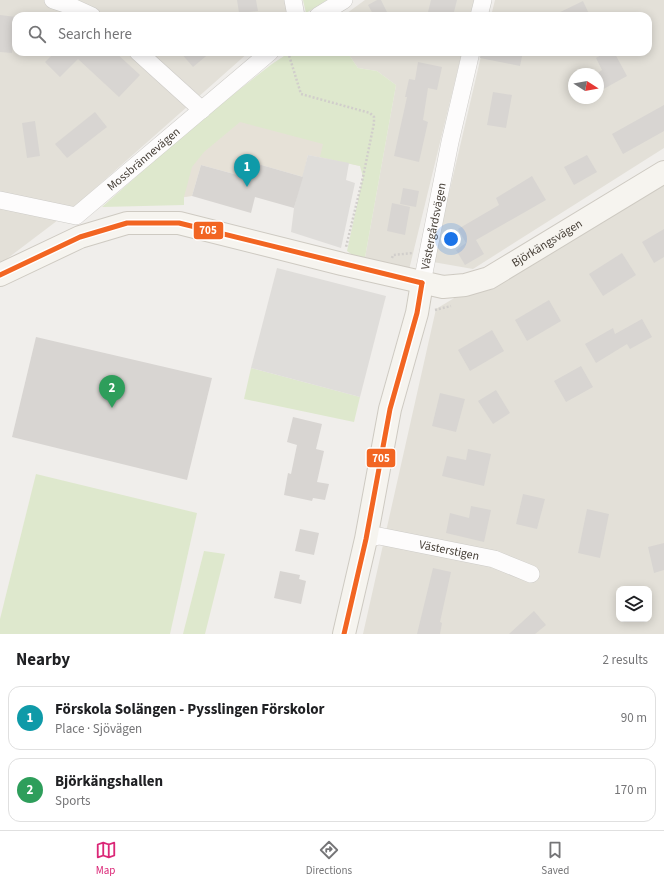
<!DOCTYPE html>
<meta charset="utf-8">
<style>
:root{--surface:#fff;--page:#f6f6f6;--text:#202124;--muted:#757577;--line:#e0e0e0;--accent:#db2777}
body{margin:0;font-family:"Source Sans 3",sans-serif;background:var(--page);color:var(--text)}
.controls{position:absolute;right:12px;bottom:12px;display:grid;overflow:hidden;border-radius:8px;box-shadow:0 2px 10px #0003}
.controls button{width:36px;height:36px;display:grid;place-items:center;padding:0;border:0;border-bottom:1px solid var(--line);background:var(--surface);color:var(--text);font:20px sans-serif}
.compass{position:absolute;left:568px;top:68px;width:36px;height:36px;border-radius:50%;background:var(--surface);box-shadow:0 2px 10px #0003;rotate:101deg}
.you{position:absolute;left:451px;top:239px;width:14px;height:14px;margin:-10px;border:3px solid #fff;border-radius:50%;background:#1a73e8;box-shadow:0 0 0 6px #1a73e833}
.badge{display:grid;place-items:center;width:26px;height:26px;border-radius:50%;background:var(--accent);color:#fff;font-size:13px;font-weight:700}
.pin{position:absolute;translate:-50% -33px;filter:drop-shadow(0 1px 2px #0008)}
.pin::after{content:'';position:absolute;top:21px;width:14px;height:12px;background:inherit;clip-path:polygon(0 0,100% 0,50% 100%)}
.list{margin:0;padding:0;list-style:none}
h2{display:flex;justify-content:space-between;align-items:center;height:52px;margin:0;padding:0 16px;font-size:17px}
h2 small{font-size:13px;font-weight:400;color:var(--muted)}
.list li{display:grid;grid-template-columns:26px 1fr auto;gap:12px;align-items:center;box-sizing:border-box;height:64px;margin:0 8px 8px;padding:0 8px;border:1px solid var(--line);border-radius:12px}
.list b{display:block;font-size:15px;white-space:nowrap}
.list p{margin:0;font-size:13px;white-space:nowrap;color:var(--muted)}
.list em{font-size:13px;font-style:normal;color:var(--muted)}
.icon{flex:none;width:22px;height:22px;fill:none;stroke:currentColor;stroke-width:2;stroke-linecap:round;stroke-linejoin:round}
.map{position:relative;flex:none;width:664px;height:634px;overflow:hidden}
.search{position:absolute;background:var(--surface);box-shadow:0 2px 10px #0003;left:12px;right:12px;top:12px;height:44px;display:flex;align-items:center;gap:10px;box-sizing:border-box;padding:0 14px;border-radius:12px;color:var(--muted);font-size:15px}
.sheet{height:196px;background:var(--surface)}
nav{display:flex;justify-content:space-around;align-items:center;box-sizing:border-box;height:56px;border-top:1px solid var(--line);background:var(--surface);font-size:11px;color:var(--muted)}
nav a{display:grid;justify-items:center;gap:2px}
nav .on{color:var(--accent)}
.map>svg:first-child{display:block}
</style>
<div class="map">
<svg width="664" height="634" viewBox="0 0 664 634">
<rect width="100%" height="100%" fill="#f0eeeb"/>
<g fill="#e3e0d8" fill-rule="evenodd">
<polygon points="0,0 285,0 288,16 16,16 16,52 249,52 66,214 0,264"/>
<polygon points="365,0 475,0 471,16 343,16"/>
<path d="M495 0H664V148L473 269 433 262 482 52H648V16H491ZM574 74H598V98H574Z"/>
<polygon points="347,52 462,52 408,274 364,263 396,85 377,71 358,68"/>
<path d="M664 172V634H363L436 309ZM619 589H649V619H619Z"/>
</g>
<polygon fill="#e6e1d7" points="281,60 360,166 308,155 303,177 258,164 245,177 201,165 192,196 131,205"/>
<g fill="#dee8cd">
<polygon points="303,0 327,0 306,13"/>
<polygon points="290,52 347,52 358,68 377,71 396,85 364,263 347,251 363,177 360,166 320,157 323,144 240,122 204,152 192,167 184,197 184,205 102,207 198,122 272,64"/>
<polygon points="251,368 360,397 354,422 244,399"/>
<polygon points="36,474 197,513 170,634 0,634 0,619"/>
<polygon points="204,551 225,554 205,634 183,634"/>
</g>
<g fill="#dfddda">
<polygon points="308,155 349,163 346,180 355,183 341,248 291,232 294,208"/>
<polygon points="277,268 386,296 360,397 251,368"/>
</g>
<g fill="#d8d5d2">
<polygon points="237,0 256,0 258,11 239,13"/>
<polygon points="377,0 381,0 389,16 374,16 368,5"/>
<polygon points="431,0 457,0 453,16 447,16 428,12"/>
<polygon points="583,1 590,16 552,16"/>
<polygon points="0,15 16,17 12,53 0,52"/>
<polygon points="55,52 115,52 140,75 119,97 78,59 60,77 45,62"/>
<polygon points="180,52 211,52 193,67"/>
<polygon points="481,52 523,52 520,66 480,58"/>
<polygon points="606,52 614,52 627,76 598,92 598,73 602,70 596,58"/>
<polygon points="418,62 442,67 437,90 428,88 423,120 428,122 419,162 394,156 407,97 405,97 409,79 415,80"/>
<polygon points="493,92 512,95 506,128 487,125"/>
<polygon points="664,105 664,131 623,154 612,134"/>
<polygon points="95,112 107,127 67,158 55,144"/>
<polygon points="35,121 40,156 27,158 22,123"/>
<polygon points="587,155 597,172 574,185 564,167"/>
<polygon points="258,164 303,177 294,208 255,197 251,213 192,196 201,165 245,177"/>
<polygon points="532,176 546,200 476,240 484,254 465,265 456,250 466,243 458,229 499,205 496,198"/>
<polygon points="403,188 419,191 416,207 400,204"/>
<polygon points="392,203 410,207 405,235 387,231"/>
<polygon points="664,229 664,257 654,263 642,242"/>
<polygon points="622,253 636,275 603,296 589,274"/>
<polygon points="549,300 561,321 527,341 515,320"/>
<polygon points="642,319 652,337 630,349 627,344 596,363 585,344 613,328 615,334"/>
<polygon points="492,330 504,351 470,371 458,350"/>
<polygon points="36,337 212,378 187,480 12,437"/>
<polygon points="581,366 593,387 566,402 554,381"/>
<polygon points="496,390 510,413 493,424 478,401"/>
<polygon points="440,393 465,399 456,432 432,426"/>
<polygon points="293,417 322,424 316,449 324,451 317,482 329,484 325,500 313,498 312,501 284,495 288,473 291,474 297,445 287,442"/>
<polygon points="468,449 491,454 484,486 442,476 447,456 466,460"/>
<polygon points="523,494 545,499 537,529 516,524"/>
<polygon points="471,506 491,510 484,542 446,533 450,513 469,518"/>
<polygon points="587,509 609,514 600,558 578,553"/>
<polygon points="300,529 319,533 314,555 295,551"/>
<polygon points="664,543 664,570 654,573 648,547"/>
<polygon points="433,568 451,572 440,622 442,623 440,634 417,634"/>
<polygon points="280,571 300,575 299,579 306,581 301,604 274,598"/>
<polygon points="534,611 546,625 535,634 509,634"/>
</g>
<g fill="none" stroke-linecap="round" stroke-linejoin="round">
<g stroke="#ceccc8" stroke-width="18">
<g id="street">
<polyline points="53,0 68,5 92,16"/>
<polyline points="293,0 296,16"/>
<polyline points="318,16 344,0"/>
<polyline points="479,16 483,0"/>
<polyline points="138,52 202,110"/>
<path id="s1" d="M0 200 76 216 270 52"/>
<path id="s2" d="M422 283 450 142 471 52"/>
<path id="s3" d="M366 539 379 536 494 559 531 574"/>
</g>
</g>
<g stroke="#cecac2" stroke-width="24">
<g id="secondary">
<path id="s4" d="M0 275 80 237 127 223H179L342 264 443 287 465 285 489 278 664 172"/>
<polyline points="344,634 366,539 390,409 417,313 422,283"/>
</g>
</g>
<g stroke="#d1cecb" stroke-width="2.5" stroke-dasharray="2 2" stroke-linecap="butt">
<polyline points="288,52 301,94 370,113 374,117 374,123 363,177 346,247"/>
<polyline points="392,258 393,255 413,253"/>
<polyline points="435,310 451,306"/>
</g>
<use href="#street" stroke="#fdfcfc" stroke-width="17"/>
<use href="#secondary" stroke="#f6f4ef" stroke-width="22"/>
<g stroke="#fff" stroke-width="8">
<g id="bus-1">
<polyline points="0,275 80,237 127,223 179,223 422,283"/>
<polyline points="344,634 366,539 390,409 417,313 422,283"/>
</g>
</g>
<use href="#bus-1" stroke="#f26522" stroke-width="5"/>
</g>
<g text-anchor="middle" stroke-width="3" stroke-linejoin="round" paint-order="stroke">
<g font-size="12" fill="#463f37" stroke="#fff">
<text dy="4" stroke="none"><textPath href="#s1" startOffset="166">Mossbrännevägen</textPath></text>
<text dy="4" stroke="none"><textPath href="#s2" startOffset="58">Västergårdsvägen</textPath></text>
<text dy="4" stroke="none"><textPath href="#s4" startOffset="576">Björkängsvägen</textPath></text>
<text dy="4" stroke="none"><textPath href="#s3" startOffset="85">Västerstigen</textPath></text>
</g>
</g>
<g stroke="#fff" stroke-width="1.5">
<rect x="193" y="221" width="31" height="19" rx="4" fill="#f26522"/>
<rect x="366" y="448" width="30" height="20" rx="4" fill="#f26522"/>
</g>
<g font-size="11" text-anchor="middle" font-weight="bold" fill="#fff">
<text x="208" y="234">705</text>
<text x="381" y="462">705</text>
</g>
</svg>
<div class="controls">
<button><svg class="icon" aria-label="layers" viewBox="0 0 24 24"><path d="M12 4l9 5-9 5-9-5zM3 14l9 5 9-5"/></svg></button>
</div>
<svg class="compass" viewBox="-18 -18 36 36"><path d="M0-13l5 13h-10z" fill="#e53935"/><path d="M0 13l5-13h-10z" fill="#757577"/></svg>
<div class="you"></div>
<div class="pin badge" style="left:247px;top:187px;background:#0f9aa8">1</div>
<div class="pin badge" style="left:112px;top:408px;background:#2e9e5b">2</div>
<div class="search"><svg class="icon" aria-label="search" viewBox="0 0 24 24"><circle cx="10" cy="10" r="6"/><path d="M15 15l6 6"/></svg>Search here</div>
</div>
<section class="sheet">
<h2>Nearby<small>2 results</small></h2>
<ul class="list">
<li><span class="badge" style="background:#0f9aa8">1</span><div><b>Förskola Solängen - Pysslingen Förskolor</b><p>Place · Sjövägen</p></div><em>90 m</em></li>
<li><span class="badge" style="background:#2e9e5b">2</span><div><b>Björkängshallen</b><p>Sports</p></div><em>170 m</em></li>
</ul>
</section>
<nav>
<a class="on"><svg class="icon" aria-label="map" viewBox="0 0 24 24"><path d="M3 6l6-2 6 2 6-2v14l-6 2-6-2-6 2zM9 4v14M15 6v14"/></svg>Map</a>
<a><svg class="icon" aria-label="directions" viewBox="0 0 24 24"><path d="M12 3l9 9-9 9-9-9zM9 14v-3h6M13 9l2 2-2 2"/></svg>Directions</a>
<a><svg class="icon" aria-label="saved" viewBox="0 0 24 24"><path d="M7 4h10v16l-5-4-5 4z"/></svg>Saved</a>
</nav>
